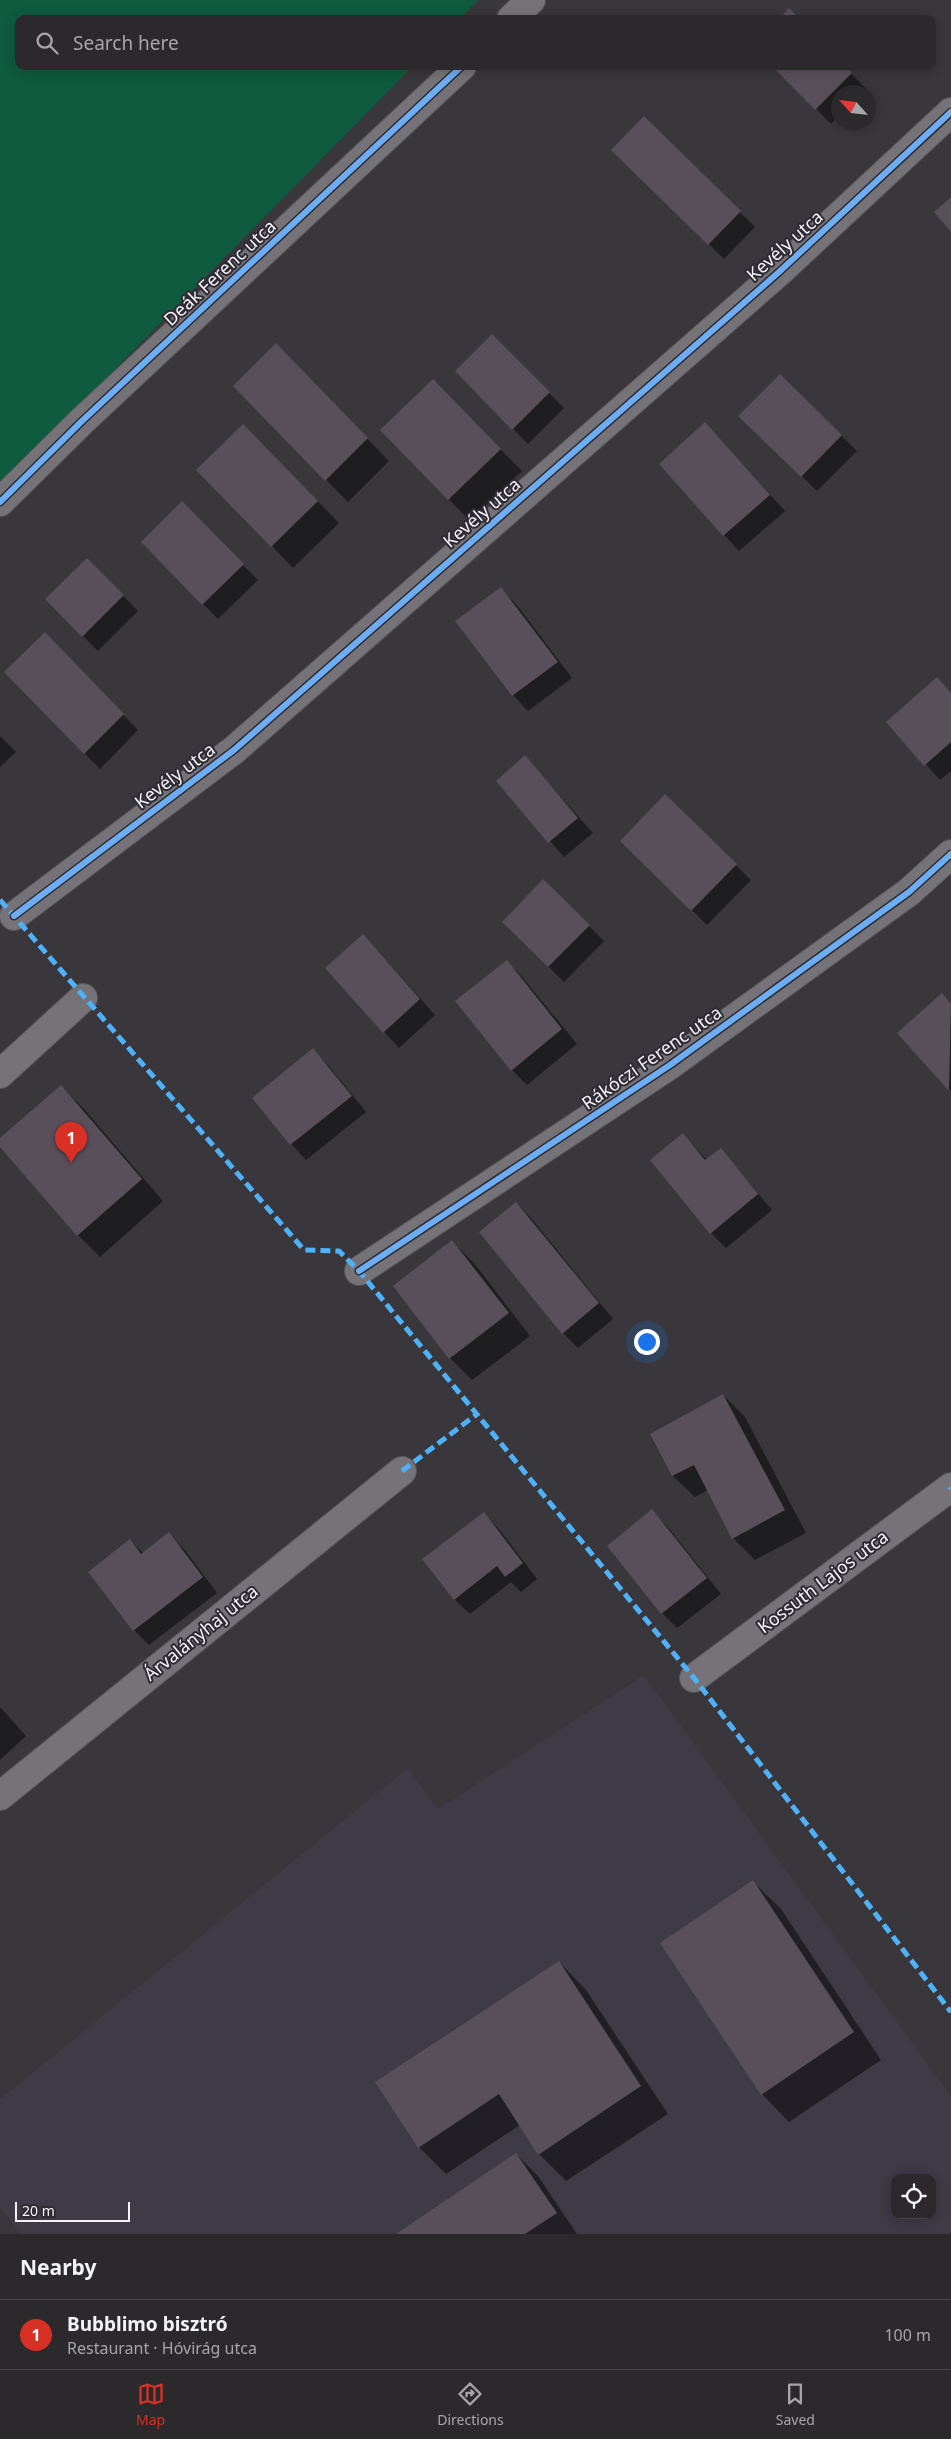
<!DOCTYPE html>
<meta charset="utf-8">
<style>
:root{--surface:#2b292c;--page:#373538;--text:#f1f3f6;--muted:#a6a6a9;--line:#474548;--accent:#d93025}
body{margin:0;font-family:"Noto Sans",sans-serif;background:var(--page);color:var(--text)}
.controls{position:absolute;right:15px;bottom:15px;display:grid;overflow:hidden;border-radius:10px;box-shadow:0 2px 12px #0003}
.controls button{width:45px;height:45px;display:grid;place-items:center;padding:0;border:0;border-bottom:1px solid var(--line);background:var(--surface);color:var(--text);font:25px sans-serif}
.compass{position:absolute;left:831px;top:85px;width:45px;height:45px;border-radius:50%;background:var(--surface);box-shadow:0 2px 12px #0003;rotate:297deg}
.scale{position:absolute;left:15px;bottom:12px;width:115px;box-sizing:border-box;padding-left:5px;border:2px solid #f5f3f9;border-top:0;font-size:14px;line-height:18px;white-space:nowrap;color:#f5f3f9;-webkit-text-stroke:4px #2e2b33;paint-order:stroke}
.you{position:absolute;left:646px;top:1341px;width:18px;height:18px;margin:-12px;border:4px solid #fff;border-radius:50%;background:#1a73e8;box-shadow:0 0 0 8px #1a73e833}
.badge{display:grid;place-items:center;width:32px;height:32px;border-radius:50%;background:var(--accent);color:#fff;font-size:16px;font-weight:700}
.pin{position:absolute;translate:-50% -41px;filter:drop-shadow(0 1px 2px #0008)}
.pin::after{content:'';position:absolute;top:26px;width:18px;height:15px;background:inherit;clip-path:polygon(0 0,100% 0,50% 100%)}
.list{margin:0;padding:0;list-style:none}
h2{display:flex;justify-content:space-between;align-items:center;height:65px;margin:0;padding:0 20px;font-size:21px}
h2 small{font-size:16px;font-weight:400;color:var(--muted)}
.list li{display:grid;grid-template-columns:32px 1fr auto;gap:15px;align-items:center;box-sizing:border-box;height:70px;padding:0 20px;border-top:1px solid var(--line)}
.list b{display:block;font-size:19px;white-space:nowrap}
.list p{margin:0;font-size:16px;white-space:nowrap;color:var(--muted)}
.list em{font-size:16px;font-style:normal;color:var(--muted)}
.icon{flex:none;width:28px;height:28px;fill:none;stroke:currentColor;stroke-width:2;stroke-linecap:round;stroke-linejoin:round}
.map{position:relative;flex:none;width:951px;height:2234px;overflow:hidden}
.search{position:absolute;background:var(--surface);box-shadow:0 2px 12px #0003;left:15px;right:15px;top:15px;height:55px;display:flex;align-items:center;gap:12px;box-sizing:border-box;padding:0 18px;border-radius:10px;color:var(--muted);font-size:19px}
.sheet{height:135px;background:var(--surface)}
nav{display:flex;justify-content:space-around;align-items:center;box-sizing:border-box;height:70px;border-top:1px solid var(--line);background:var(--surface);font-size:14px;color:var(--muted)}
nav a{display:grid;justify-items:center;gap:2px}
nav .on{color:var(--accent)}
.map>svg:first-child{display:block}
</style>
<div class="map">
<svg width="951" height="2234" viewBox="0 0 951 2234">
<rect width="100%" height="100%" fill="#39373b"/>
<path fill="#3e3a46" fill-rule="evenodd" d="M644 1675 951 2096V2234H21L0 2208V2099L408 1768 438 1809ZM895 2178H932V2215H895Z"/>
<polygon fill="#0e5b3f" points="0,0 478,0 460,19 19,19 19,66 413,66 0,486"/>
<g fill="#0007">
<polygon points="774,66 844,66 866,89 863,92 838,92 838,116 831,124"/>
<polygon points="644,118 755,227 724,259 613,150"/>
<polygon points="492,335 564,408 528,444 456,371"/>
<polygon points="298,367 389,461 348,502 234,386"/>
<polygon points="780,376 857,451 817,491 740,416"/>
<polygon points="454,403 522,471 470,521 382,430"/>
<polygon points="705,424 785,511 739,551 660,464"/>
<polygon points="265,447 339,523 293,568 272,546"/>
<polygon points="182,503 258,580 218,619 142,542"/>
<polygon points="87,559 138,611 98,651 46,599"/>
<polygon points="501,589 516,604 572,678 528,711 513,695 457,622"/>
<polygon points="60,649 138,730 100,769 6,672"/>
<polygon points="937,679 951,693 951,771 940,780 888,722"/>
<polygon points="0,736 16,752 0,767"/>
<polygon points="525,757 593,833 564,857 497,781"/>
<polygon points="665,796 751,880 707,925 622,841"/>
<polygon points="544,881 604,941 564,982 503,922"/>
<polygon points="378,951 435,1015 399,1048 326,968"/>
<polygon points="507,961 522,977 577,1044 527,1085 512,1070"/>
<polygon points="942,995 951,1004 951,1091 899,1033"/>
<polygon points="313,1050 328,1065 366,1112 306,1160 291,1144 254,1098"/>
<polygon points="61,1086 83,1108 163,1201 100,1257 78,1235 0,1145 0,1140"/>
<polygon points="683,1134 707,1160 720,1149 772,1210 726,1248 711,1233"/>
<polygon points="516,1203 531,1218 613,1319 578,1348 563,1333"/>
<polygon points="452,1242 474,1263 530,1336 472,1380 450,1358 395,1286"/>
<polygon points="723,1395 745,1417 806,1533 755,1560 733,1538 708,1490 695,1497 673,1476 651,1434"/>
<polygon points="652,1511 667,1526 721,1594 677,1628 662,1613"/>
<polygon points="484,1514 499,1529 537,1579 521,1592 511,1582 470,1614 454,1599"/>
<polygon points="169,1534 184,1549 217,1593 149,1645 134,1630 130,1540 144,1554"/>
<polygon points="0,1707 26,1736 0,1760"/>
<polygon points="753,1882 781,1909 881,2060 789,2122 762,2094"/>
<polygon points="559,1962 586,1990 668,2114 566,2181 539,2154 520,2125 446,2174 419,2147"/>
<polygon points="516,2154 538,2176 577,2234 398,2234"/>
</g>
<g fill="#594f5b">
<polygon points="789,8 800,19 779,19"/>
<polygon points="772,66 846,66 852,73 815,110"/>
<polygon points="644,116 741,211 708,245 611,150"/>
<polygon points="951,197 951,232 934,212"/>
<polygon points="492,334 550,392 512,430 455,371"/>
<polygon points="276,343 368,438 325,481 233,386"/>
<polygon points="780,374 842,435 801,477 738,416"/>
<polygon points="433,379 501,449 448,500 380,430"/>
<polygon points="705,422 770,495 723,536 659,464"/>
<polygon points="243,424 318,501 271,547 196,470"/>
<polygon points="182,501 244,564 202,605 141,542"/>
<polygon points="87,558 124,595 82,637 45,599"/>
<polygon points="501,587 558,662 512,696 455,621"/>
<polygon points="45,632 124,714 84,754 4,672"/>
<polygon points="937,677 951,693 951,742 924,766 886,722"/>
<polygon points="525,755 578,818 548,843 496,781"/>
<polygon points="665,794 737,864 691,911 620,841"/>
<polygon points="543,879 590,925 548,967 502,922"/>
<polygon points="363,934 420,999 383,1033 325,968"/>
<polygon points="507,960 562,1029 511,1071 455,1001"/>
<polygon points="942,993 951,1004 949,1091 897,1033"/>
<polygon points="313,1048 352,1096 290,1145 252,1098"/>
<polygon points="61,1085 142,1179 77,1236 0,1147 0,1138"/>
<polygon points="683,1133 705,1160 721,1148 758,1194 710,1234 650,1160"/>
<polygon points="516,1202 599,1303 562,1334 479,1232"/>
<polygon points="452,1240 509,1313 449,1359 393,1286"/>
<polygon points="723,1394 785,1510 732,1539 694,1465 672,1476 650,1434"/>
<polygon points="652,1509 707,1578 661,1614 607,1546"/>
<polygon points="484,1512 523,1563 505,1577 497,1566 454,1600 422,1559"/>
<polygon points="169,1532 203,1577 133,1631 88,1572 130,1539 141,1554"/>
<polygon points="753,1880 854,2032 761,2095 660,1943"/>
<polygon points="559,1961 641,2086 538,2155 499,2094 418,2148 375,2082"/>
<polygon points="516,2153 557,2213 525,2234 396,2234"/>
</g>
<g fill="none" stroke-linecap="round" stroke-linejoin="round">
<g stroke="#57565a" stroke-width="30">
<g id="street">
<polyline points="511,19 531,0"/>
<polyline points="0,502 82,421 462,66"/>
<polyline points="14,916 234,750 779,272 951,112"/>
<polyline points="0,1074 83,998"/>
<polyline points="359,1271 670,1065 909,892 951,854"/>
<polyline points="694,1678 951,1487"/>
<polyline points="0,1796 402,1471"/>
</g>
</g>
<use href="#street" stroke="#757377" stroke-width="28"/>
<g stroke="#4fb1f8" stroke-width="5" stroke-dasharray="10 5" stroke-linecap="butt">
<polyline points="0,900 304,1250 339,1251 359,1271 694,1678 951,2012"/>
<polyline points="402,1471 477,1414"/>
<polyline points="950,1487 951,1489"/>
</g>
<g stroke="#2e2b33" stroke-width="9">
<g id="cycleway">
<polyline points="0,502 82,421 462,66"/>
<polyline points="14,916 234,750 779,272 951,112"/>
<polyline points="359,1271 670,1065 909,892 951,854"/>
</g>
</g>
<use href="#cycleway" stroke="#6dadf4" stroke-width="6"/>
</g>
<g text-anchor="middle" stroke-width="4" stroke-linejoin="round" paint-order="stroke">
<g font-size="18" fill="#f5f3f9" stroke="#2e2b33">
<text transform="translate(785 246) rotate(-42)" y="6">Kevély utca</text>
<text transform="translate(220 273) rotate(-43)" y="6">Deák Ferenc utca</text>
<text transform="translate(482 513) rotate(-41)" y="6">Kevély utca</text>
<text transform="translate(175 776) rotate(-37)" y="6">Kevély utca</text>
<text transform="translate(652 1058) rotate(-35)" y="6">Rákóczi Ferenc utca</text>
<text transform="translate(823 1582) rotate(-37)" y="6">Kossuth Lajos utca</text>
<text transform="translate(201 1633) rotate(-39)" y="6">Árvalányhaj utca</text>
</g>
</g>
</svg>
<div class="controls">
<button><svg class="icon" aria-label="locate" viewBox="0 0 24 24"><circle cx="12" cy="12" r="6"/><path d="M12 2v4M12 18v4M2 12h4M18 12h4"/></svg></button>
</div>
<svg class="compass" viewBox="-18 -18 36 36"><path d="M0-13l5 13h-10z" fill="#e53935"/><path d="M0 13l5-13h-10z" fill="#a6a6a9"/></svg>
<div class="scale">20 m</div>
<div class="you"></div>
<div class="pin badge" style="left:71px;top:1163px">1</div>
<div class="search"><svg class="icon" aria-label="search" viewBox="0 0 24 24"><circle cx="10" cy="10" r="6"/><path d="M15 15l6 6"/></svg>Search here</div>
</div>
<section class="sheet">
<h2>Nearby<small></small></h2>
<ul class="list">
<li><span class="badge">1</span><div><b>Bubblimo bisztró</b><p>Restaurant · Hóvirág utca</p></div><em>100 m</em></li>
</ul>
</section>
<nav>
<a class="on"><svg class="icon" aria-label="map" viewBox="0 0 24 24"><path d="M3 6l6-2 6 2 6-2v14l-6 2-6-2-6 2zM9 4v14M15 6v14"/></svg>Map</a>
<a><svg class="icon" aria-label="directions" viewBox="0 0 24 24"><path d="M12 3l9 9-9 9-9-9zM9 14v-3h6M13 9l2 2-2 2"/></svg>Directions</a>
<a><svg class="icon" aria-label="saved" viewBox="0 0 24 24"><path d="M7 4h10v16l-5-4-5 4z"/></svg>Saved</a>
</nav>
